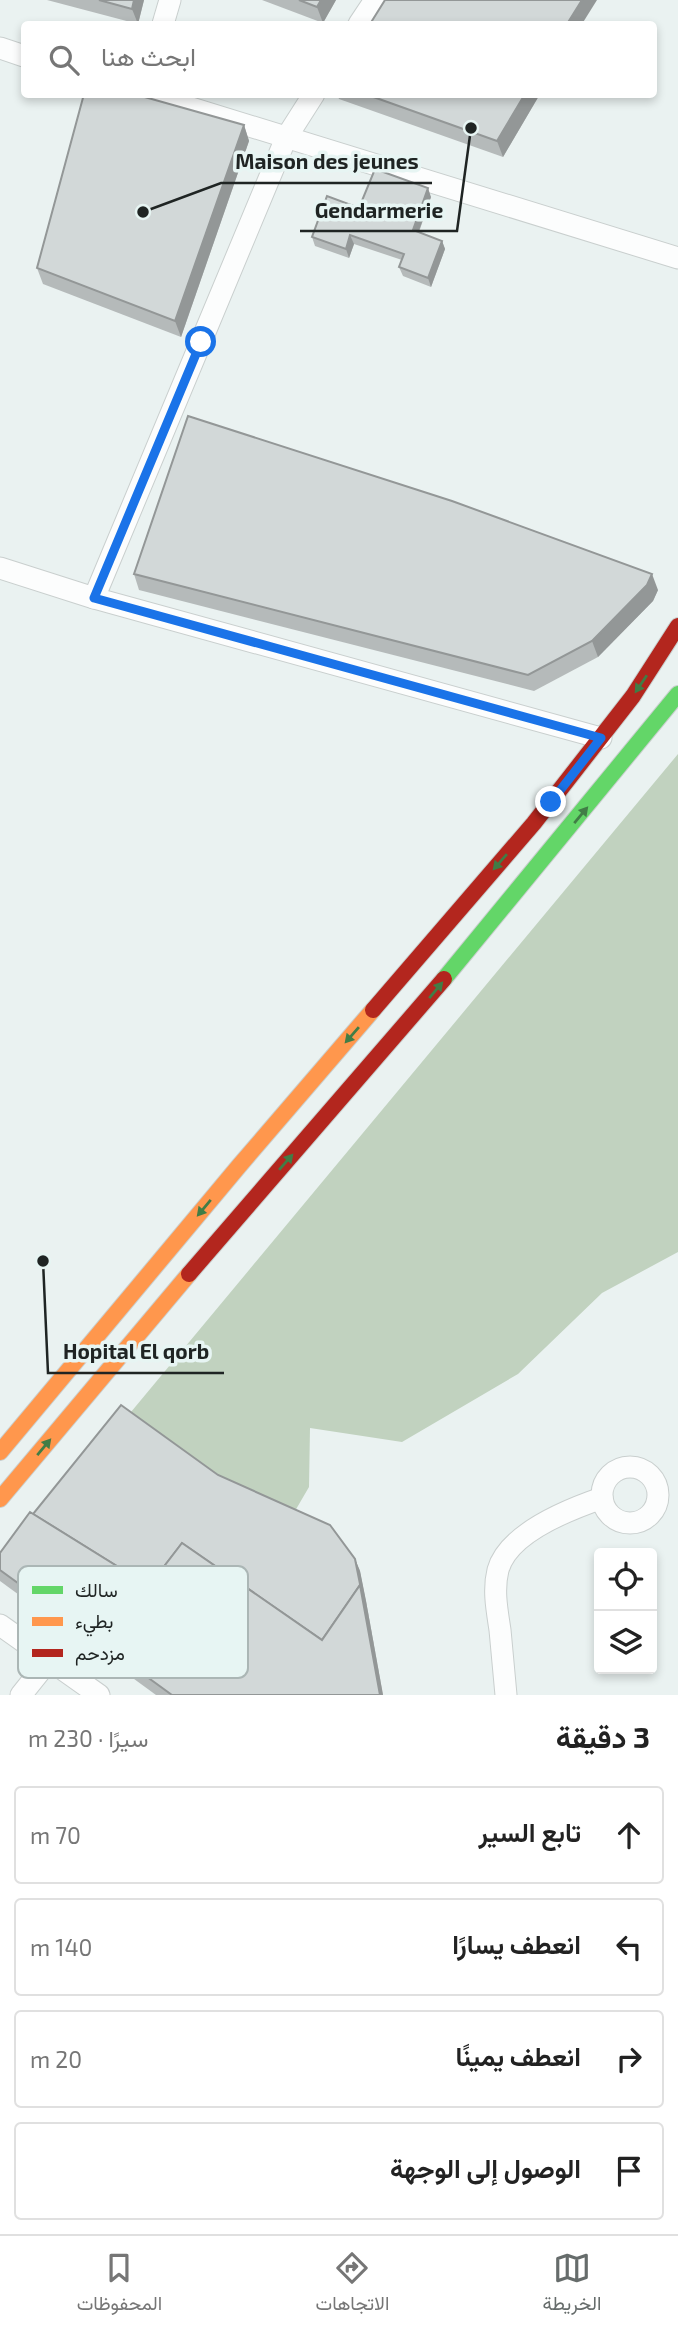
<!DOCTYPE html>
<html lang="ar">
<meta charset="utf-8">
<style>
:root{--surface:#fff;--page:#f2f2f2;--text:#222;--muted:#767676;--line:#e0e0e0;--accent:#666c6b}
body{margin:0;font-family:"Exo 2",Vazirmatn,sans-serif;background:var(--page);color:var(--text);direction:rtl}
.controls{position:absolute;right:21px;bottom:21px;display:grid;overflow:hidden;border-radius:7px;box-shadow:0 4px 10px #0003}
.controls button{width:63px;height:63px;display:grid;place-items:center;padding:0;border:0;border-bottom:2px solid var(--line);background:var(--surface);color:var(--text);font:35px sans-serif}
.stop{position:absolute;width:21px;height:21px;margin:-16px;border:5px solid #1a73e8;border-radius:50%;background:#fff}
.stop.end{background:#1a73e8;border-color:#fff;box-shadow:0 2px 7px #0008}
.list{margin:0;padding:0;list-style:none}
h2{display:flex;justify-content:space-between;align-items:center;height:91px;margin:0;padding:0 28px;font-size:30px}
h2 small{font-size:23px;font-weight:400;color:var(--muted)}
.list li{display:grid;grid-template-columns:46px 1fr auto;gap:21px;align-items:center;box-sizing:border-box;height:98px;margin:0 14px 14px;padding:0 14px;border:2px solid var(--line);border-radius:7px}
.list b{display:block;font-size:26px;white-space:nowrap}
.list em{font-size:23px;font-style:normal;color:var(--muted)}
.icon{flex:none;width:38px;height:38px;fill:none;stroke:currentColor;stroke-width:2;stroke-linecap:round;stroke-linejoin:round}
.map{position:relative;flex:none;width:678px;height:1695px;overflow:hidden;direction:ltr}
.search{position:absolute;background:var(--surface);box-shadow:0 4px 10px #0003;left:21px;right:21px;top:21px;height:77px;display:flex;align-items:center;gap:18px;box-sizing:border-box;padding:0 24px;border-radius:7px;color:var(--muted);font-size:26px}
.sheet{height:539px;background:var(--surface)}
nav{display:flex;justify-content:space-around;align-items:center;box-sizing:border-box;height:98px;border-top:2px solid var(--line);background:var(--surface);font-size:19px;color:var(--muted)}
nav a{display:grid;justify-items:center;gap:4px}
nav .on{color:var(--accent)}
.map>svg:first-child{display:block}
</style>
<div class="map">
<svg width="678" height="1695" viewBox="0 0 678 1695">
<rect width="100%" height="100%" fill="#eaf2f1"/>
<polygon fill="#c1d2bf" points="678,754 678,1252 602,1293 518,1374 402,1442 310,1428 309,1487 295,1511 223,1488 126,1418"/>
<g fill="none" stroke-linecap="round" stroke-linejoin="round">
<g stroke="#c9cfce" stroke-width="23">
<g id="street">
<polyline points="163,24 170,0"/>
<polyline points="359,24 375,0"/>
<polyline points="0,48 24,56"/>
<polyline points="146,94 678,258"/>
<polyline points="0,568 94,598 601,738"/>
<polyline points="94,598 286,138 314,94"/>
<circle cx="630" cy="1495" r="28"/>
<polyline points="0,1625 99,1695"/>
<polyline points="21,1695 49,1660"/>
<path d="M506 1695C504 1673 502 1651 500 1630 497 1610 493 1590 498 1570 508 1533 570 1509 602 1498"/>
</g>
</g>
<g stroke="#c9cfce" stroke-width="18">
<polyline id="fast" points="444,979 678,694"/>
</g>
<g stroke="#c9cfce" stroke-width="18">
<g id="slow">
<polyline points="0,1452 239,1166 373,1010"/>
<polyline points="0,1499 189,1274"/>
</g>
</g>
<g stroke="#c9cfce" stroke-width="18">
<g id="jam">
<polyline points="373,1010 534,823 633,696 678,626"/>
<polyline points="189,1274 444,979"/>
</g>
</g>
<use href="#street" stroke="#fcfdfd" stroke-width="21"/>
<use href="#fast" stroke="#63d668" stroke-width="16"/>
<use href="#slow" stroke="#ff974d" stroke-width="16"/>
<use href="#jam" stroke="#b3261e" stroke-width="16"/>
</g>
<g fill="#b5baba">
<polygon points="47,0 144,0 138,24"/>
<polygon points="262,0 336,0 323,23"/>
<polygon points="337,94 540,94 503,157 339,99"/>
<polygon points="244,125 249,141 181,337 43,284 37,268"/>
<polygon points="431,197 419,232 442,241 445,249 431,287 403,276 399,267 402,260 354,244 349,258 315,246 312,237 359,208"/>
<polygon points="134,574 658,590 653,601 598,657 534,691 139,590"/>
<polygon points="218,1475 355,1559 360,1571 366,1601 383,1695 156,1695 0,1581 0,1553"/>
</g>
<g fill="#939797">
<polygon points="134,0 144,0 138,24 132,9"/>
<polygon points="321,0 336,0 323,23 317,7"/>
<polygon points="582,0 597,0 582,24 567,24"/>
<polygon points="525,94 540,94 503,157 497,141"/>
<polygon points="244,125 249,141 181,337 175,321"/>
<polygon points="428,188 431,197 416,239 413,230"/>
<polygon points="350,235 354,244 349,258 346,249"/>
<polygon points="442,241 445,249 431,287 428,278"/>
<polygon points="652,574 658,590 653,601 598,657 592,641"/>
<polygon points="355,1559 360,1571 366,1601 383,1695 380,1695"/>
</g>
<g fill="#d2d8d8" stroke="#939797" stroke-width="2">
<polygon points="99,0 134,0 132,9"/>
<polygon points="299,0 321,0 317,7"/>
<polygon points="385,0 582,0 567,24 370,24"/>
<polygon points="84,94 134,94 244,125 175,321 37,268"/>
<polygon points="365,94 525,94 497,141"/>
<polygon points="375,169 428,188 413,230 442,241 428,278 399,267 404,254 350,235 346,249 312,237 327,196 359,208"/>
<polygon points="188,416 452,501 652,574 647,585 592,641 528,675 134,574"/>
<polygon points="121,1405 218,1475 330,1525 355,1559 361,1589 360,1585 322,1640 182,1543 149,1586 33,1514"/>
<polygon points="30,1512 149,1586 182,1543 322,1640 360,1585 380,1695 172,1695 0,1570 0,1553"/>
</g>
<defs><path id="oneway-solid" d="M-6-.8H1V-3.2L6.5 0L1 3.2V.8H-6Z" transform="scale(1.75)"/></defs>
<g fill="#417d46">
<use href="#oneway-solid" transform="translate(641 684) rotate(124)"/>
<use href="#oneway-solid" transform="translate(581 815) rotate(-50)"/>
<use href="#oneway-solid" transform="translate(500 862) rotate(131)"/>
<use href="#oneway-solid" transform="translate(436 990) rotate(-50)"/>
<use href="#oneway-solid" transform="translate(352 1035) rotate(131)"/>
<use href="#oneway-solid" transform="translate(286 1162) rotate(-49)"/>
<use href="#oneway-solid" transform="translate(204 1208) rotate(130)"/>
<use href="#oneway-solid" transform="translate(44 1447) rotate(-50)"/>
</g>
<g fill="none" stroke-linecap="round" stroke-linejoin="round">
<polyline stroke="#1a73e8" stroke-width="9" points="201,342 94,598 601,738 551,802"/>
</g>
<rect x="18" y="1566" width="230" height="112" rx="10" fill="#e7f5f3" stroke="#abb6b5" stroke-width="2"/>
<rect x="32" y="1586" width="31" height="8" fill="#63d668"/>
<rect x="32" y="1617" width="31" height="9" fill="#ff974d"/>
<rect x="32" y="1649" width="31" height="8" fill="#b3261e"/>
<g font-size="19" fill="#1f2423">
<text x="75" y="1597">سالك</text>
<text x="75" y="1628">بطيء</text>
<text x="75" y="1660">مزدحم</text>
</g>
<path fill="none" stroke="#1f2423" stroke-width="2.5" d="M143 212L221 183H432M471 128L457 231H300M43 1261L48 1373H224"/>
<g fill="#1f2423" stroke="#e7f5f3" stroke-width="2.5">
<circle cx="143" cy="212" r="7"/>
<circle cx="471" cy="128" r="7"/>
<circle cx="43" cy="1261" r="7"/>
</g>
<g font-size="21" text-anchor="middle" font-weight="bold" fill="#1f2423" stroke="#e7f5f3" stroke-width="7" stroke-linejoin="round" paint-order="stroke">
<text x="327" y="169">Maison des jeunes</text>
<text x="379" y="218">Gendarmerie</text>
<text x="136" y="1359">Hopital El qorb</text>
</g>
</svg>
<div class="controls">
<button><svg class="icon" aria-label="locate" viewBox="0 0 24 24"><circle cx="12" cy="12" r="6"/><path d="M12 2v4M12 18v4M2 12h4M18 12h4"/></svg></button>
<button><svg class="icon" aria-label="layers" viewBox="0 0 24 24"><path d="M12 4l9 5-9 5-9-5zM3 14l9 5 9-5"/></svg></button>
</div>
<div class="stop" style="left:201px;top:342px"></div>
<div class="stop end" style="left:551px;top:802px"></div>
<div class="search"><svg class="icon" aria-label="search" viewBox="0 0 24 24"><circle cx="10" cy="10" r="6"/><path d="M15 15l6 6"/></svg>ابحث هنا</div>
</div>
<section class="sheet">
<h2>3 دقيقة<small>سيرًا · 230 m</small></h2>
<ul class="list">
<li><svg class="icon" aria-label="ahead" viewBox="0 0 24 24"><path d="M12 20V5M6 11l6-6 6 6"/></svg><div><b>تابع السير</b></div><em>70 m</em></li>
<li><svg class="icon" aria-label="left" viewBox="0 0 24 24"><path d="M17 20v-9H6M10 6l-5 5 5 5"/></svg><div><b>انعطف يسارًا</b></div><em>140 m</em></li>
<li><svg class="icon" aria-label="right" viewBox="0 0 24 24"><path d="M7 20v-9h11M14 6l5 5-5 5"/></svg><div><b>انعطف يمينًا</b></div><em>20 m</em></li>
<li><svg class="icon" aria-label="arrive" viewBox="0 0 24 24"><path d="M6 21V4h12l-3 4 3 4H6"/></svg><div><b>الوصول إلى الوجهة</b></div></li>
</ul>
</section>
<nav>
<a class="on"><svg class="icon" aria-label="map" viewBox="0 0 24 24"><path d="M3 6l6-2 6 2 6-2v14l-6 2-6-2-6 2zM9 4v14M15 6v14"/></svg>الخريطة</a>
<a><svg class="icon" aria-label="directions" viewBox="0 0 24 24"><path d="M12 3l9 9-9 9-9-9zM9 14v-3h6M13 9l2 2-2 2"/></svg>الاتجاهات</a>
<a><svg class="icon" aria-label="saved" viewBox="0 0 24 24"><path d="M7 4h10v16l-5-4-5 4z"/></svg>المحفوظات</a>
</nav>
